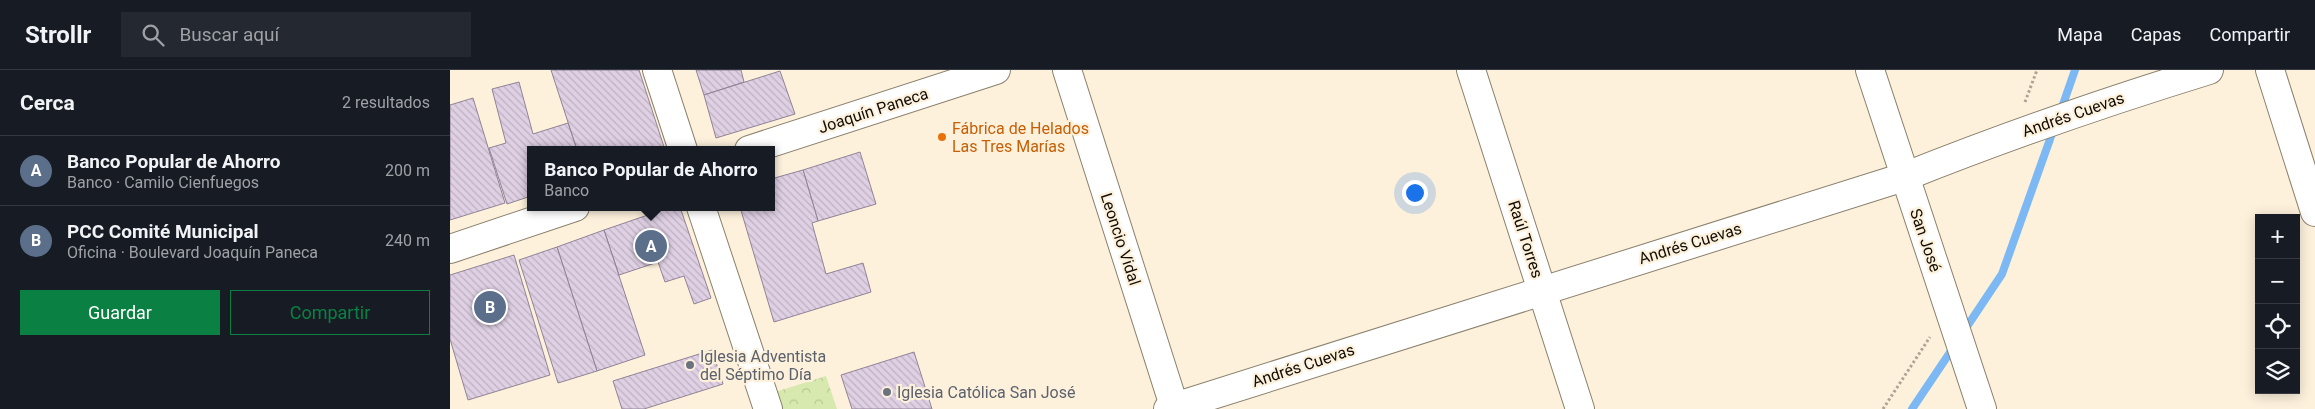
<!DOCTYPE html>
<html lang="es">
<meta charset="utf-8">
<style>
:root{--surface:#171b24;--page:#242831;--text:#f1f3f6;--muted:#9ea1a6;--line:#363941;--accent:#0b8043}
body{margin:0;font-family:Roboto,sans-serif;background:var(--page);color:var(--text)}
.controls{position:absolute;right:15px;bottom:15px;display:grid;overflow:hidden;border-radius:0px;box-shadow:0 2px 12px #0003}
.controls button{width:45px;height:45px;display:grid;place-items:center;padding:0;border:0;border-bottom:1px solid var(--line);background:var(--surface);color:var(--text);font:25px sans-serif}
.you{position:absolute;left:964px;top:122px;width:18px;height:18px;margin:-12px;border:4px solid #fff;border-radius:50%;background:#1a73e8;box-shadow:0 0 0 8px #1a73e833}
.badge{display:grid;place-items:center;width:32px;height:32px;border-radius:50%;background:var(--accent);color:#fff;font-size:16px;font-weight:700}
.pin{position:absolute;translate:-50% -50%;border:2px solid #fff;box-shadow:0 1px 5px #0006}
.popup{position:absolute;left:77px;top:76px;width:248px;height:65px;box-sizing:border-box;display:grid;place-content:center;border-radius:0px;background:var(--surface);filter:drop-shadow(0 1px 4px #0005);font-size:16px;white-space:nowrap;color:var(--muted)}
.popup b{font-size:19px;color:var(--text)}
.popup::after{content:'';position:absolute;left:50%;top:100%;margin-left:-10px;border:10px solid transparent;border-top-color:var(--surface)}
.list{margin:0;padding:0;list-style:none}
h2{display:flex;justify-content:space-between;align-items:center;height:65px;margin:0;padding:0 20px;font-size:21px}
h2 small{font-size:16px;font-weight:400;color:var(--muted)}
.list li{display:grid;grid-template-columns:32px 1fr auto;gap:15px;align-items:center;box-sizing:border-box;height:70px;padding:0 20px;border-top:1px solid var(--line)}
.list b{display:block;font-size:19px;white-space:nowrap}
.list p{margin:0;font-size:16px;white-space:nowrap;color:var(--muted)}
.list em{font-size:16px;font-style:normal;color:var(--muted)}
.actions{display:flex;gap:10px;padding:15px 20px}
.actions a{flex:1;padding:11px 0;border:1px solid var(--accent);border-radius:0px;text-align:center;font-size:18px;color:var(--accent)}
.actions .main{background:var(--accent);color:#fff}
.icon{flex:none;width:28px;height:28px;fill:none;stroke:currentColor;stroke-width:2;stroke-linecap:round;stroke-linejoin:round}
.map{position:relative;flex:none;width:1865px;height:339px;overflow:hidden}
header{display:flex;align-items:center;gap:30px;box-sizing:border-box;height:70px;padding:0 25px;background:var(--surface);border-bottom:1px solid var(--line)}
header strong{font-size:24px}
nav{display:flex;gap:28px;margin-inline-start:auto;font-size:18px}
.search{width:350px;height:45px;background:var(--page);display:flex;align-items:center;gap:12px;box-sizing:border-box;padding:0 18px;border-radius:0px;color:var(--muted);font-size:19px}
main{display:flex}
aside{flex:1;background:var(--surface)}
.map>svg:first-child{display:block}
</style>
<header>
<strong>Strollr</strong>
<div class="search"><svg class="icon" aria-label="search" viewBox="0 0 24 24"><circle cx="10" cy="10" r="6"/><path d="M15 15l6 6"/></svg>Buscar aquí</div>
<nav><a>Mapa</a><a>Capas</a><a>Compartir</a></nav>
</header>
<main>
<aside>
<h2>Cerca<small>2 resultados</small></h2>
<ul class="list">
<li><span class="badge" style="background:#5c6f8a">A</span><div><b>Banco Popular de Ahorro</b><p>Banco · Camilo Cienfuegos</p></div><em>200 m</em></li>
<li><span class="badge" style="background:#5c6f8a">B</span><div><b>PCC Comité Municipal</b><p>Oficina · Boulevard Joaquín Paneca</p></div><em>240 m</em></li>
</ul>
<div class="actions"><a class="main">Guardar</a><a>Compartir</a></div>
</aside>
<div class="map">
<svg width="1865" height="339" viewBox="0 0 1865 339">
<defs>
<pattern id="forest-crowns" width="20" height="18" patternUnits="userSpaceOnUse" patternTransform="scale(1.25)"><rect width="20" height="18" fill="#d8e9af"/><path d="M2 6a3 3 0 1 1 6 0M12 15a3 3 0 1 1 6 0" fill="none" stroke="#b8c795"/></pattern>
<pattern id="building-back-hatch" width="6" height="6" patternUnits="userSpaceOnUse" patternTransform="scale(1.25)"><rect width="6" height="6" fill="#dfd0e4"/><path d="M-1 5l2 2M0 0l6 6M5-1l2 2" fill="none" stroke="#beb1c2"/></pattern>
</defs>
<rect width="100%" height="100%" fill="#fdf1dc"/>
<polygon fill="url(#forest-crowns)" points="376,306 387,339 330,339 325,322"/>
<g fill="none" stroke-linecap="round" stroke-linejoin="round">
<g stroke="#7bb8f4" stroke-width="8">
<polyline points="1610,43 1625,0"/>
<polyline points="1514,261 1552,204 1604,58"/>
<polyline points="1462,339 1505,275"/>
</g>
</g>
<g fill="url(#building-back-hatch)" stroke="#918396">
<polygon points="101,0 189,0 215,80 127,80"/>
<polygon points="246,0 291,0 294,12 254,25"/>
<polygon points="330,1 345,44 266,68 254,25"/>
<polygon points="69,12 83,64 118,53 127,80 81,80 81,126 57,134 39,78 56,73 42,19"/>
<polygon points="23,28 55,133 0,150 0,35"/>
<polygon points="410,82 426,134 368,151 353,100"/>
<polygon points="353,100 368,151 362,153 376,204 413,193 421,222 324,252 290,137 321,137 321,109"/>
<polygon points="221,137 230,137 261,228 244,234 234,206 215,212 208,192 169,205 154,160"/>
<polygon points="154,160 195,285 147,301 107,177"/>
<polygon points="107,177 147,301 108,313 69,190"/>
<polygon points="64,185 100,305 18,330 0,269 0,205"/>
<polygon points="262,280 273,314 194,339 172,339 163,311"/>
<polygon points="464,282 482,339 402,339 391,305"/>
</g>
<g fill="none" stroke-linecap="round" stroke-linejoin="round">
<g stroke="#8a806c" stroke-width="30">
<g id="street">
<polyline points="207,0 233,80"/>
<polyline points="617,0 725,339"/>
<polyline points="1021,0 1130,339"/>
<polyline points="1420,0 1532,339"/>
<polyline points="1820,0 1865,142"/>
<polyline points="299,80 546,0"/>
<polyline points="251,137 318,339"/>
<polyline points="0,179 125,137"/>
<path d="M718 339 1454 107C1554 67 1655 32 1759 0"/>
</g>
</g>
<g stroke="#ada493" stroke-width="3" stroke-dasharray="2.5 2.5" stroke-linecap="butt">
<polyline points="1575,32 1587,0"/>
<polyline points="1433,339 1480,267"/>
</g>
<use href="#street" stroke="#fff" stroke-width="28"/>
</g>
<circle fill="#e8710a" stroke="#fdf1dc" stroke-width="2" cx="492" cy="67" r="5"/>
<g fill="#6b7280" stroke="#fdf1dc" stroke-width="2">
<circle cx="240" cy="295" r="5"/>
<circle cx="437" cy="322" r="5"/>
</g>
<g text-anchor="middle" stroke-width="4.5" stroke-linejoin="round" paint-order="stroke">
<g font-size="16" fill="#110d06" stroke="#fdf1dc">
<text transform="translate(423 40) rotate(-18)" y="6">Joaquín Paneca</text>
<text transform="translate(1623 44) rotate(-19)" y="6">Andrés Cuevas</text>
<text transform="translate(671 169) rotate(72)" y="6">Leoncio Vidal</text>
<text transform="translate(1076 169) rotate(72)" y="6">Raúl Torres</text>
<text transform="translate(1476 170) rotate(71)" y="6">San José</text>
<text transform="translate(1240 173) rotate(-17)" y="6">Andrés Cuevas</text>
<text transform="translate(853 295) rotate(-18)" y="6">Andrés Cuevas</text>
</g>
<g font-size="16" fill="#c56008" stroke="#fdf1dc" text-anchor="start">
<text x="502" y="64">Fábrica de Helados<tspan x="502" dy="18">Las Tres Marías</tspan></text>
</g>
<g font-size="16" fill="#5b616d" stroke="#fdf1dc" text-anchor="start">
<text x="250" y="292">Iglesia Adventista<tspan x="250" dy="18">del Séptimo Día</tspan></text>
<text x="447" y="328">Iglesia Católica San José</text>
</g>
</g>
</svg>
<div class="controls">
<button>+</button>
<button>−</button>
<button><svg class="icon" aria-label="locate" viewBox="0 0 24 24"><circle cx="12" cy="12" r="6"/><path d="M12 2v4M12 18v4M2 12h4M18 12h4"/></svg></button>
<button><svg class="icon" aria-label="layers" viewBox="0 0 24 24"><path d="M12 4l9 5-9 5-9-5zM3 14l9 5 9-5"/></svg></button>
</div>
<div class="you"></div>
<div class="pin badge" style="left:201px;top:176px;background:#5c6f8a">A</div>
<div class="popup"><b>Banco Popular de Ahorro</b>Banco</div>
<div class="pin badge" style="left:40px;top:237px;background:#5c6f8a">B</div>
</div>
</main>
